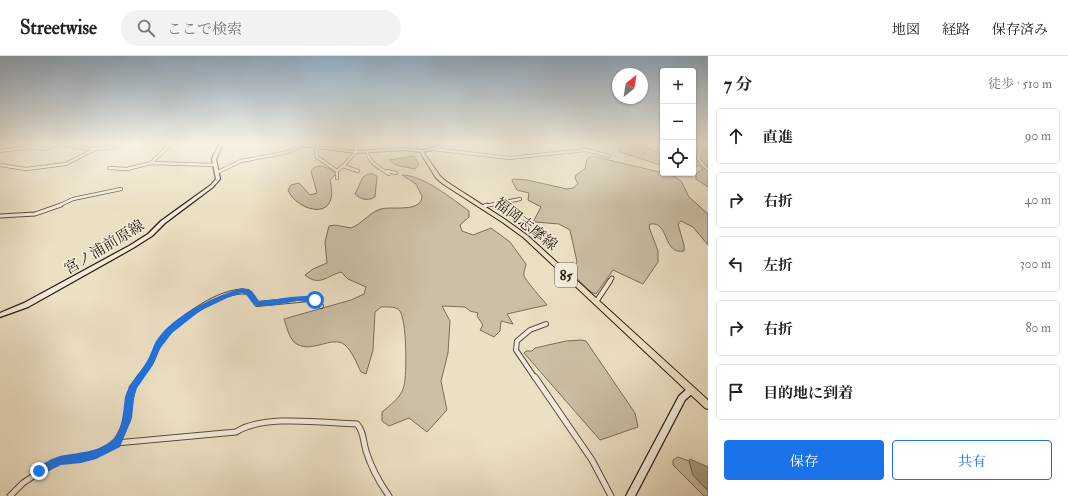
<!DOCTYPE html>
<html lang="ja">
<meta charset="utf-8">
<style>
:root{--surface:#fff;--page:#f2f2f2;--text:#222;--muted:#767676;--line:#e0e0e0;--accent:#1a73e8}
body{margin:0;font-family:"IM FELL Double Pica","Noto Serif JP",serif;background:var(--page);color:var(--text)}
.controls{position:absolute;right:12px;top:12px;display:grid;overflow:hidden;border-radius:4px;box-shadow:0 1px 3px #0004}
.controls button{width:36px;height:36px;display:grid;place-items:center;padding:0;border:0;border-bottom:1px solid var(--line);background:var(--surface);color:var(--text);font:20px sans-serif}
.compass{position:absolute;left:612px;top:12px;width:36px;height:36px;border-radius:50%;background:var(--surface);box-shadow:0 1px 3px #0004;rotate:30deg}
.stop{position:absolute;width:12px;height:12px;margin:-9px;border:3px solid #1a73e8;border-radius:50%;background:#fff}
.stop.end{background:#1a73e8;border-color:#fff;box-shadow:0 1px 4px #0008}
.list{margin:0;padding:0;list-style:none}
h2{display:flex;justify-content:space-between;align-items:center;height:52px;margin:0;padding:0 16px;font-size:17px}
h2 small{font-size:13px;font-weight:400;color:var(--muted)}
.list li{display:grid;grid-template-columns:26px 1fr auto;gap:12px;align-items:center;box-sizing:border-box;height:56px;margin:0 8px 8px;padding:0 8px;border:1px solid var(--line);border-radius:4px}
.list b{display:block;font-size:15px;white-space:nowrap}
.list em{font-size:13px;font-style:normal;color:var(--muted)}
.actions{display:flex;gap:8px;padding:12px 16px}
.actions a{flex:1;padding:9px 0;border:1px solid var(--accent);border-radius:4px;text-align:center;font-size:14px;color:var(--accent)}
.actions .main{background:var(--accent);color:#fff}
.icon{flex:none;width:22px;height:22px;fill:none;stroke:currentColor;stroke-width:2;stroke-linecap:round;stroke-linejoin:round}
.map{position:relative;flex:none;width:708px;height:440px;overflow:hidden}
header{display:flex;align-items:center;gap:24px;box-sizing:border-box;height:56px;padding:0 20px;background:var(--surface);border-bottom:1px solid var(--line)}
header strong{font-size:19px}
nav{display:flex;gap:22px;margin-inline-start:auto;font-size:14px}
.search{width:280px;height:36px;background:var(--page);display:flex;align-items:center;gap:10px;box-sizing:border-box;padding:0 14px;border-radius:22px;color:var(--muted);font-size:15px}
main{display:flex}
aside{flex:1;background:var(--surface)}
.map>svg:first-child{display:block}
</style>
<header>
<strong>Streetwise</strong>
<div class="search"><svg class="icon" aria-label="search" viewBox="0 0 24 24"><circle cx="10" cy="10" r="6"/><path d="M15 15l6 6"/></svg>ここで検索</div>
<nav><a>地図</a><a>経路</a><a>保存済み</a></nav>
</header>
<main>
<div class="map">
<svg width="708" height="440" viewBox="0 0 708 440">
<rect width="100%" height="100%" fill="#ece0c4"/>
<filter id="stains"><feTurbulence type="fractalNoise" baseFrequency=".005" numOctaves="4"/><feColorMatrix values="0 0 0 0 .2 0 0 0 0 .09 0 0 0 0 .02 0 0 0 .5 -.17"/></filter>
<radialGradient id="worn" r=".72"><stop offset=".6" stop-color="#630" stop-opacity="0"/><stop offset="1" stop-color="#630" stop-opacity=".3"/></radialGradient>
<g fill="#cbbfa5" stroke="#7a6e59">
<polygon points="618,88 637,88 663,98 663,110 620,96 618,94"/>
<polygon points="693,88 708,88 708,131 696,123 696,118 703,113 699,110 693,109"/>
<polygon points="414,100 419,108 415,113 396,109 389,104"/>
<path d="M592 100 672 119 681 125 689 141 708 158V189L693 171 681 165 678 168 684 189V195C662 199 670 165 650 168L649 171 658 195V206L643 228 613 214 596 238 591 236 571 217 577 206 570 174 559 168 535 166 534 164 541 151 528 144 529 137 517 134 512 125 513 123 527 124 567 133 573 132 578 128 575 122 576 119 585 113 587 103Z"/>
<path d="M321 110 333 114 336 118 330 124C341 168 296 155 288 134L291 129 299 127 310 139 317 137 311 115 315 111Z"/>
<path d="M368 118H373L377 120 375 141C368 145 361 144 355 138L363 121Z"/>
<path d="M402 119C423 119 451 142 469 155V161L460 169 462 175 473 179 491 172 510 186 526 208C526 212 523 215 524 220 526 225 543 244 547 249L507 258 513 268 501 265 500 275 494 281 480 274 483 269 477 260 478 257 470 255 465 251 442 250 450 265 448 297 441 325 447 354 427 376 409 362 389 370 382 365V356C390 349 401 342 404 330 407 319 407 261 399 254 395 250 386 251 381 251L375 256 373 294 366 318 361 316C357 308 352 295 345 289 332 278 310 300 294 286 289 281 286 269 284 263L351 244 364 238 366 231 348 223 341 216C327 220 319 231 305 219L313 213 327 207 325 186 329 170 335 169 351 172C362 168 370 156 381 153 391 150 422 157 422 140L416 128Z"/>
<polygon points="582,284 586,285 635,357 638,371 600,384 524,297 526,295 532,295 535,292 566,285"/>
<polygon points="678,401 689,405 693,419 708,435 708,440 704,440 673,409 673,404"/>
</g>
<polygon fill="#aa9d86" stroke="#776956" points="690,403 708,411 708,435 693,419 689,405"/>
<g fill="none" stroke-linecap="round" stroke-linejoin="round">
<g stroke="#5a4d3b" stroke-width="4">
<g id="street-far3">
<path d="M60 88C80 91 100 97 119 88"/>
<polyline points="357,88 356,96 343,110 358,115"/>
<polyline points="695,88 701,94 698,103 708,114"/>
<polyline points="318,91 316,95 317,101 337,115"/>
<polyline points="433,93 509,102 586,94 609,100"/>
<polyline points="0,95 30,91 46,93 56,88"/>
<path d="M367 96C369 107 380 112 389 118"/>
<polyline points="151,107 171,88"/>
<polyline points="0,109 26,113 66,108 95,93"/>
<polyline points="109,112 127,113 151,107 216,109"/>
<polyline points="387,115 396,117"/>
<polyline points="218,116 241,105 289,96 302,89"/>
<polyline points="337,122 337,115 343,110"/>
<polyline points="58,150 73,143 121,133"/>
<polyline points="485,150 520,143"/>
</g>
</g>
<g stroke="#5a4d3b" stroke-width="5">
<g id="street-far2">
<polyline points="482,151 487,149"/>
<polyline points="0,160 35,158 61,149"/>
<polyline points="609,226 612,222"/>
</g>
</g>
<g stroke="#5a4d3b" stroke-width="6">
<g id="street-far1">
<polyline points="596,246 610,225"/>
<path d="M139 322C143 316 148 311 152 304 155 298 157 290 161 285 176 264 223 232 248 236L257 248 309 243 321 250"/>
<polyline points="535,322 516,294 517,285 530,274 546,268"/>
</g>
</g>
<g stroke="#5a4d3b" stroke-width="7">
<g id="street">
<polyline points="535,321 592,404 611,440"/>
<polyline points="116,387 127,365 132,332 140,321"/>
<path d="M10 440 23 427 50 409 60 405 96 398 116 387 236 376C263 358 324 367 357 368 364 376 363 385 366 395 371 411 379 426 389 440"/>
</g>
</g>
<g stroke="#2a1c0d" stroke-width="2.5">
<g id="secondary">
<polygon points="219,88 223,88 216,103 220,123 219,124 213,131 165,167 152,180 133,192 28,251 0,261 0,257 24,247 129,190 148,178 161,165 211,129 216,123 212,103"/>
<polygon points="441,88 445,88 438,93 421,96 419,95 436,91"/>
<polygon points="691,331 694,332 695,334 694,336 685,344 635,440 626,440 679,340 688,332"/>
</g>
</g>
<g stroke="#2a1c0d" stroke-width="2">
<polygon id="primary" points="293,88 301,88 356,95 404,92 422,94 440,120 447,126 506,164 528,180 708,344 708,353 705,352 524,182 502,166 443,128 436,122 420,96 404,94 356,97 295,89"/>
</g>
<use href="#street-far3" stroke="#f3ebd9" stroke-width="2.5"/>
<use href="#street-far2" stroke="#f3ebd9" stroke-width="3"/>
<use href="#street-far1" stroke="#f3ebd9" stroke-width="4"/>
<use href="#street" stroke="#f3ebd9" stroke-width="5"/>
<use href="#secondary" fill="#f3ebd9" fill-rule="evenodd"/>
<use href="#primary" fill="#ece0c4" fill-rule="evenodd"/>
</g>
<linearGradient id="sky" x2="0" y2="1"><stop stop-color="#8fabc1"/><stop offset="0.59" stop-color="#f6f1e4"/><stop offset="1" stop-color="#f6f1e4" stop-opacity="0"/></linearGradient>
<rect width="708" height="149" fill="url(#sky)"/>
<path fill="#1a73e8" d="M242 232 252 235 259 245C272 245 309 235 318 244L315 247 298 245 269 250H257L254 249 247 239 242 237 227 242 200 255 172 277 159 294 153 309 137 332 134 342 132 362 120 391 96 403 81 407 61 409 39 420 36 419 34 415 36 412C43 408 52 402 60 400 78 396 98 397 112 384 123 375 123 354 125 341 129 327 140 318 147 305 152 297 153 288 159 281 175 259 217 239 242 232Z"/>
<g text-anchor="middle" stroke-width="3" stroke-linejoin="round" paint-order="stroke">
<rect fill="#f3ebd9" stroke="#665a4a" stroke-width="1" x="555" y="207" width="22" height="24" rx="3"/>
<g font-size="14" font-weight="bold" fill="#2a1c0d">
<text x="566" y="224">85</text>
</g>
<g font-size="15" fill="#2a1c0d" stroke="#f3ebd9">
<text transform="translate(526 168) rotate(38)" y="5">福岡志摩線</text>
<text transform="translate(104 191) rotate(-31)" y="5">宮ノ浦前原線</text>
</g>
</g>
<rect width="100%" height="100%" filter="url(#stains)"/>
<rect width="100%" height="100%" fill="url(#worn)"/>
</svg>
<div class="controls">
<button>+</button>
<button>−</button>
<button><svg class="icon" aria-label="locate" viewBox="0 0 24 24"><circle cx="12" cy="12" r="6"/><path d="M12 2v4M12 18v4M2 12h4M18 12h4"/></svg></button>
</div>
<svg class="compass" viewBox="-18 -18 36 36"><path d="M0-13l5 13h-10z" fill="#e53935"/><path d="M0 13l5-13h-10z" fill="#767676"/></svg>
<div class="stop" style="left:315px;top:244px"></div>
<div class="stop end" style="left:39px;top:415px"></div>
</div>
<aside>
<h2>7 分<small>徒歩 · 510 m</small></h2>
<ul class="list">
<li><svg class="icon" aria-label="ahead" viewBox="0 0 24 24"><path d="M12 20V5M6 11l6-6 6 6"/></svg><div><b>直進</b></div><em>90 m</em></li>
<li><svg class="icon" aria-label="right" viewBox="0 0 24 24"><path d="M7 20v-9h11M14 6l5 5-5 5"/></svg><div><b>右折</b></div><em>40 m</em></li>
<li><svg class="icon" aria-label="left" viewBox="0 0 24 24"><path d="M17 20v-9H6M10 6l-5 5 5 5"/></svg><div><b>左折</b></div><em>300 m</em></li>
<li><svg class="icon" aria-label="right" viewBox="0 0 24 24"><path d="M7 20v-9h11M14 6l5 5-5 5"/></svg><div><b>右折</b></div><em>80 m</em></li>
<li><svg class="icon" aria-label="arrive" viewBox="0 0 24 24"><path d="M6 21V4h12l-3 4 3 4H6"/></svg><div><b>目的地に到着</b></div></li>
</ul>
<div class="actions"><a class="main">保存</a><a>共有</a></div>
</aside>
</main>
